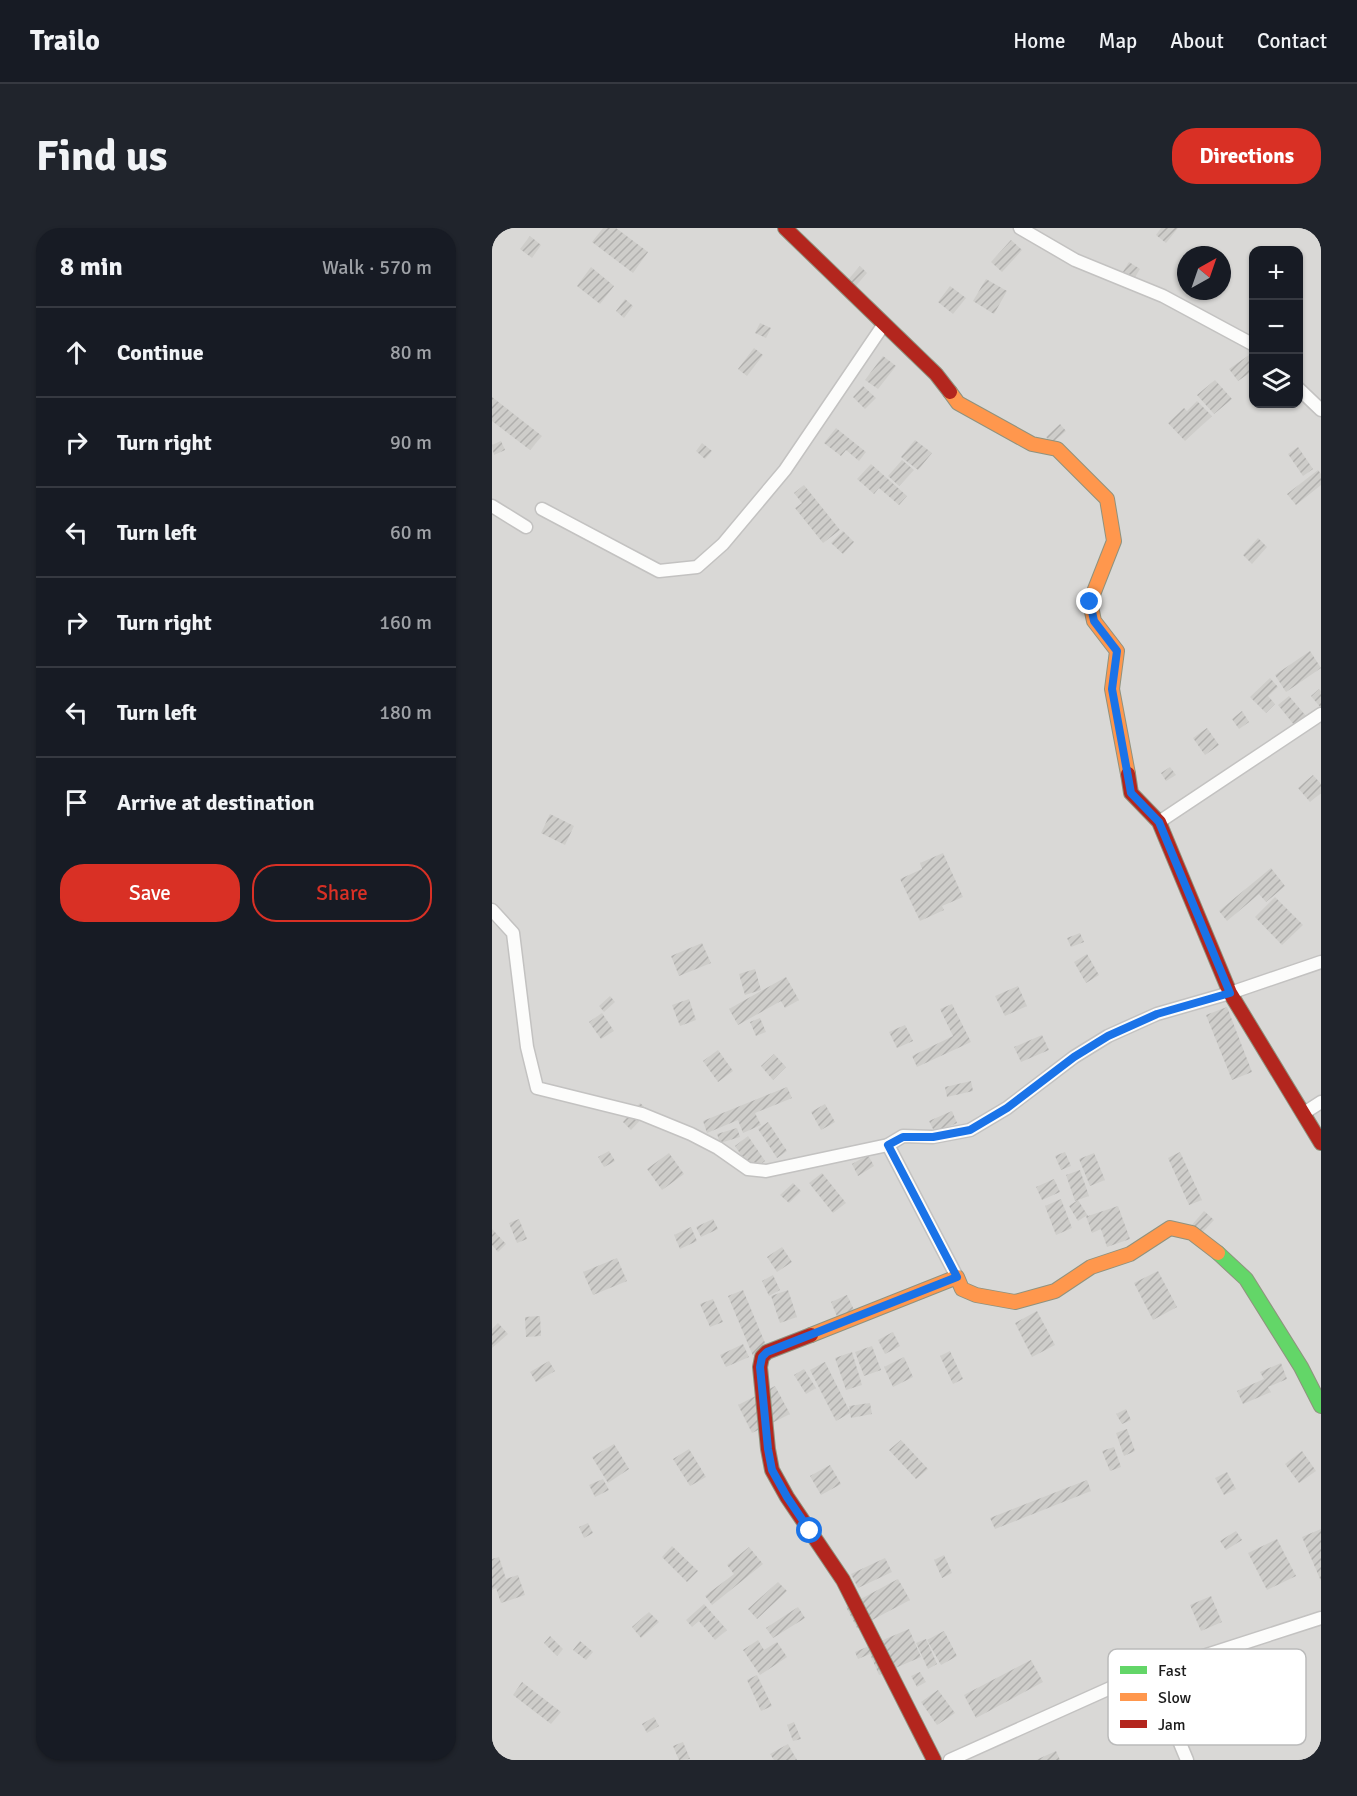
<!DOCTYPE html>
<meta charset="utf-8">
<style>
:root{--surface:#171b24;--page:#20242c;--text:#f1f3f6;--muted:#9ea1a6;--line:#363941;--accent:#d93025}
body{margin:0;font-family:Signika,sans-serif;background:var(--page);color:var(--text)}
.controls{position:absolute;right:18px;top:18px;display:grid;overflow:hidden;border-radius:12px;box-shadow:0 2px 4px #0004}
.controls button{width:54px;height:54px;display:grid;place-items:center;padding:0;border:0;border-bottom:2px solid var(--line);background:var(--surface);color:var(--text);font:30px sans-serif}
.compass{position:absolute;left:685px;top:18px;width:54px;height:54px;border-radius:50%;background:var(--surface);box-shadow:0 2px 4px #0004;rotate:40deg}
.stop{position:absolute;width:18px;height:18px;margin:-14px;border:4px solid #1a73e8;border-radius:50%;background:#fff}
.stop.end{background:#1a73e8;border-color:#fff;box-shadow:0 2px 6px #0008}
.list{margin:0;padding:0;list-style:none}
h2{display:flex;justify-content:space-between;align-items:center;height:78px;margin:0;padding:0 24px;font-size:26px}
h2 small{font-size:20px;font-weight:400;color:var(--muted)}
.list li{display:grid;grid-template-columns:39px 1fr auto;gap:18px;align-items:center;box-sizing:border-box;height:90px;padding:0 24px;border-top:2px solid var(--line)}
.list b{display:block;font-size:22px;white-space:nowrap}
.list em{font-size:20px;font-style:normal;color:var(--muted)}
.actions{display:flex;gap:12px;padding:18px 24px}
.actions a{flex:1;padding:14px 0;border:2px solid var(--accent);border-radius:24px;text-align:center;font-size:21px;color:var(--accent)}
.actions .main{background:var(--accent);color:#fff}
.icon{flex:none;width:33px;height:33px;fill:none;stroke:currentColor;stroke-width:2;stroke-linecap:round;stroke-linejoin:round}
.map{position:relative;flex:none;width:829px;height:1532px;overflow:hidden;border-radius:24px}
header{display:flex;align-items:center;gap:36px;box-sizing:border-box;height:84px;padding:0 30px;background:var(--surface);border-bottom:2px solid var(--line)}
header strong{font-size:28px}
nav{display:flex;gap:33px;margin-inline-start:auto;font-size:21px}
.intro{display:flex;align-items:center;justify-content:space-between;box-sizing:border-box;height:144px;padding:0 36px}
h1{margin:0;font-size:42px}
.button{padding:15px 27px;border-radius:24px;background:var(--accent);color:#fff;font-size:21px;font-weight:700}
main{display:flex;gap:36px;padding:0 36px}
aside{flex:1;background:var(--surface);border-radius:24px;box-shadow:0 2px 4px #0004}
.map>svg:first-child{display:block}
</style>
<header>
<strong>Trailo</strong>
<nav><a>Home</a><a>Map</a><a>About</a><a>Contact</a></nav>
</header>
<div class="intro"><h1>Find us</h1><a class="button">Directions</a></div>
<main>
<aside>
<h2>8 min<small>Walk · 570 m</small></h2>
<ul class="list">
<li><svg class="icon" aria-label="ahead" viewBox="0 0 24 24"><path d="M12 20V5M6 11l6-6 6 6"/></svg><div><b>Continue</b></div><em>80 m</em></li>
<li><svg class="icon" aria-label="right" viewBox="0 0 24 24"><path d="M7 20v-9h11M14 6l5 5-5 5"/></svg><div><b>Turn right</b></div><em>90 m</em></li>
<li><svg class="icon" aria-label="left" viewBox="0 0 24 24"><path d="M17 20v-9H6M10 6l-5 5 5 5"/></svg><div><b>Turn left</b></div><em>60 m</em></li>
<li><svg class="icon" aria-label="right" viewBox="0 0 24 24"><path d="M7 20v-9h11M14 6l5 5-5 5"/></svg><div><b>Turn right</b></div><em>160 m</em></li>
<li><svg class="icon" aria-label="left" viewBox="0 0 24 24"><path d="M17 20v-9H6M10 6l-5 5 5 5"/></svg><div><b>Turn left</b></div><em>180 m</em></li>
<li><svg class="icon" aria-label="arrive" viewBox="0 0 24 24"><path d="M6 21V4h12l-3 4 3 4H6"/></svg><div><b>Arrive at destination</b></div></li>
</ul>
<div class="actions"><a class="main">Save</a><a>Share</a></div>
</aside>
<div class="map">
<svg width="829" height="1532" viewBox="0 0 829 1532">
<defs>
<pattern id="building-hatch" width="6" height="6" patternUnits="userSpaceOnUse" patternTransform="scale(1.5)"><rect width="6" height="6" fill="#cecdca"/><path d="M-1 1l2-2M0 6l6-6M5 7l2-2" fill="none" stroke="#b0afad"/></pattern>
</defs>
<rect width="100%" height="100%" fill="#eae9e5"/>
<path fill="#d9d8d6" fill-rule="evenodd" d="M0 0H829V1532H0ZM762 22H806V176H762ZM694 27H730V63H694Z"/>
<g fill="url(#building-hatch)">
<polygon points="111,0 124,0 156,24 141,45 100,14"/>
<polygon points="669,0 686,0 674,15 664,7"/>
<polygon points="38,8 49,17 40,30 28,21"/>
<polygon points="519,12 530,22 510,44 499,34"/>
<polygon points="637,34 648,41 640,54 629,47"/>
<polygon points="368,38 375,45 362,60 354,54"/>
<polygon points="99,39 122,58 108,76 85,58"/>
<polygon points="494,51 515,63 502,86 481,73"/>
<polygon points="458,58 474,70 461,86 446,74"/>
<polygon points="133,71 141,78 132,90 124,83"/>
<polygon points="268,95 279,100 274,110 263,105"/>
<polygon points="262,120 271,127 255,148 246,141"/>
<polygon points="760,125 762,142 746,153 737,141"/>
<polygon points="391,128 404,138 386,161 373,152"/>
<polygon points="723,152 740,171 722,186 705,167"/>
<polygon points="371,158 384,170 373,181 361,169"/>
<polygon points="0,169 50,208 38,222 0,193"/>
<polygon points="705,173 720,188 693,213 676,195 692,180 695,183"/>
<polygon points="568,196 574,203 560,215 554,209"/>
<polygon points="344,200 374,224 367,233 354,222 349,228 332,215"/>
<polygon points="423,212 440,225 426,242 409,229"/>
<polygon points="9,213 13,222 2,227 0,217"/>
<polygon points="210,215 220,223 213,231 204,223"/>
<polygon points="806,219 821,241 811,248 796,226"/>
<polygon points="410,232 422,242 407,258 396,248"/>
<polygon points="379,236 415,268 407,277 387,260 382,266 365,251"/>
<polygon points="826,242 829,246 829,257 804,277 795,266"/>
<polygon points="312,257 348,302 331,315 303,280 310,275 302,265"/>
<polygon points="351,303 362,314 351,326 339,315"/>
<polygon points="766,310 775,319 760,336 751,327"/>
<polygon points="818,423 829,440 794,464 783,447"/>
<polygon points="778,450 786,459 776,468 783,476 774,485 758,469"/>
<polygon points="827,461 829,463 829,480 819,468"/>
<polygon points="797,468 814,488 803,498 786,477"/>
<polygon points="750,483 757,494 747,501 740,491"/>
<polygon points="715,500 727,517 713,527 701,510"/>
<polygon points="678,539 684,547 674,553 669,545"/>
<polygon points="821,547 829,556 829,565 818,574 806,560"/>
<polygon points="58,586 82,598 73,617 49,605"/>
<polygon points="451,625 471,669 450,678 452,682 428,693 408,651 430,641 428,635"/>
<polygon points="779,640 793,658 774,674 767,666 735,693 727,683"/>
<polygon points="783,669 811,697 790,717 763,689"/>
<polygon points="588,705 592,714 579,719 575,710"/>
<polygon points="210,715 219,735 187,748 179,728"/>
<polygon points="595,726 607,747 594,755 582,734"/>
<polygon points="263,741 269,762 253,767 247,746"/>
<polygon points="294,749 307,772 293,780 289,773 246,797 237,781"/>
<polygon points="526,758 535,778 513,788 503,768"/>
<polygon points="118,768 123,774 112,784 107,778"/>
<polygon points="197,771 204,792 188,798 180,777"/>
<polygon points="460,776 479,814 425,839 420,828 461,808 448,781"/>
<polygon points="735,779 760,844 740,852 714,787"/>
<polygon points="110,785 122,803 109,811 97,794"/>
<polygon points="268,790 274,804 264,808 258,794"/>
<polygon points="413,797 421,813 405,820 397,804"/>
<polygon points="550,807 557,822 529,834 522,819"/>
<polygon points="226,822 241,843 226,854 211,833"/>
<polygon points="282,826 294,839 281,852 269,838"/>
<polygon points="479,853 481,863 455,869 453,859"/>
<polygon points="295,859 300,870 263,885 269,897 251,905 246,892 215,905 211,893"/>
<polygon points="148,875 157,883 139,902 131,894"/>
<polygon points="333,876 343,894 329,902 319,884"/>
<polygon points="460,883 465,895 443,905 437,893"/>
<polygon points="276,894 295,923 285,930 266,901"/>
<polygon points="245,900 248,909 228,915 225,906"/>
<polygon points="256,908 273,933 260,943 243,918"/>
<polygon points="117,923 123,933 112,939 106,929"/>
<polygon points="573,924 579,938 569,942 563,928"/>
<polygon points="688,924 710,972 697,977 676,930"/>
<polygon points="177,925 192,946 170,962 155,941"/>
<polygon points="602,925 613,952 598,958 587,931"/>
<polygon points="376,927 382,938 366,948 360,936"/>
<polygon points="588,942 597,968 583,973 574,947"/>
<polygon points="330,945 354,975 341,985 317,955"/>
<polygon points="562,951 568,964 550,972 544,959"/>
<polygon points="301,955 309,963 297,975 288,967"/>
<polygon points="569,971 580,1000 564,1007 553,978"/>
<polygon points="586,972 596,988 626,978 638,1011 615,1019 609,1001 600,1005 594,988 586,993 577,978"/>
<polygon points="712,983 722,992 708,1007 699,998"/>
<polygon points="27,991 35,1011 25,1015 17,995"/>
<polygon points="221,991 226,1001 209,1009 204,999"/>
<polygon points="199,999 205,1013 188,1021 182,1007"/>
<polygon points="0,1001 14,1016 6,1024 0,1017"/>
<polygon points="290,1019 300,1034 285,1044 275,1029"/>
<polygon points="125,1030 135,1053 101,1067 91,1044"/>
<polygon points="666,1043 685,1079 661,1092 642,1055"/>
<polygon points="281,1047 288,1062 277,1068 270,1053"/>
<polygon points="251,1062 276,1122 261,1128 236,1068"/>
<polygon points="296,1062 305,1089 288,1095 279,1068"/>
<polygon points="355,1067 363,1084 346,1091 339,1074"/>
<polygon points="221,1071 231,1094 218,1099 208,1076"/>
<polygon points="545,1083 563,1117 540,1129 523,1095"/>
<polygon points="48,1088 49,1108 34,1109 33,1089"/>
<polygon points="6,1095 16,1106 0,1120 0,1101"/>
<polygon points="401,1104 408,1118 393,1126 386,1112"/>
<polygon points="251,1116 257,1129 234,1139 228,1127"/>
<polygon points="380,1118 389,1142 372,1148 363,1124"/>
<polygon points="458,1123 471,1151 461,1156 448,1128"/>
<polygon points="360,1124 370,1157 354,1162 343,1130"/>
<polygon points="412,1129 421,1149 401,1159 392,1139"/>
<polygon points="57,1133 63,1143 44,1154 38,1144"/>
<polygon points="333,1134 358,1184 357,1178 378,1175 380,1186 359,1190 358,1185 344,1193 318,1142"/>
<polygon points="789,1135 795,1151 776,1159 779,1164 751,1176 745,1163 772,1151 768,1144"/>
<polygon points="312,1141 324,1160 314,1166 302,1147"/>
<polygon points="283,1158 298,1186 260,1205 246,1177"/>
<polygon points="634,1181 639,1192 630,1196 624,1186"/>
<polygon points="635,1201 643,1223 632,1228 624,1205"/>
<polygon points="409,1212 436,1241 424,1251 397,1222"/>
<polygon points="122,1216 137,1241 116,1255 100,1229"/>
<polygon points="622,1219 629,1239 618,1243 610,1223"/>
<polygon points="197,1221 214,1249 198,1258 181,1231"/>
<polygon points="810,1223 824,1243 807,1255 793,1236"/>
<polygon points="338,1237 349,1256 329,1267 318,1248"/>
<polygon points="735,1244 744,1261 732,1267 723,1250"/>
<polygon points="111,1251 117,1262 103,1269 97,1257"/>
<polygon points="595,1252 599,1263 503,1301 498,1290"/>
<polygon points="96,1295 101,1305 92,1310 87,1299"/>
<polygon points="829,1301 829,1353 810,1309"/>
<polygon points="744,1303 750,1312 734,1322 728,1313"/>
<polygon points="785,1311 804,1348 775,1362 756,1325"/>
<polygon points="180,1318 206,1343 195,1354 170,1329"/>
<polygon points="257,1319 271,1336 220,1377 213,1368 242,1346 235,1337"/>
<polygon points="452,1327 460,1345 450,1350 442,1332"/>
<polygon points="7,1329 14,1351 26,1347 33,1367 9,1375 4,1360 0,1362 0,1331"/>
<polygon points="393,1330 400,1344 366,1360 359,1346"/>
<polygon points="406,1351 418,1372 365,1400 354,1379"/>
<polygon points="286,1354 295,1363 265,1391 256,1381"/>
<polygon points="719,1368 730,1394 709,1403 698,1377"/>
<polygon points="212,1376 235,1402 223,1412 207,1393 200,1399 194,1392"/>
<polygon points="306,1379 313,1390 281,1410 274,1400"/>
<polygon points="157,1384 167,1394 149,1410 140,1399"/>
<polygon points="417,1401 429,1429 387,1447 378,1426 366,1431 363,1424"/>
<polygon points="452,1403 465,1428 449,1437 435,1412"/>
<polygon points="58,1408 71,1421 65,1428 52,1415"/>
<polygon points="434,1411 445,1436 436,1441 424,1415"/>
<polygon points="266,1412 272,1422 285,1414 295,1429 268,1447 251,1422"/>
<polygon points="88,1413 101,1424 94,1432 81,1422"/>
<polygon points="539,1432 551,1454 484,1490 472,1467"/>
<polygon points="428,1444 434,1454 425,1459 419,1448"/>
<polygon points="265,1447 280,1478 269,1483 255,1452"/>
<polygon points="30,1454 69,1484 59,1496 21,1467"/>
<polygon points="446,1462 463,1485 445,1497 429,1474"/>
<polygon points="162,1489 167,1498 155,1505 150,1496"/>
<polygon points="302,1494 309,1511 301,1513 295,1497"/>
<polygon points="191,1514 198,1531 187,1532 181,1518"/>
<polygon points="296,1516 305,1532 282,1532 278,1526"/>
<polygon points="564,1523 568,1532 544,1532"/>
</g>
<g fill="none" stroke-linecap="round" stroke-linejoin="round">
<g stroke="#c3c2c1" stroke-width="15">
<g id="street">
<polyline points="528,0 583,32 671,68 762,117"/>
<polyline points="806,160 829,182"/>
<polyline points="0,278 34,299"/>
<polyline points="50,281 167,343 205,339 231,316 293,242 392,96"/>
<polyline points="667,594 829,486"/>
<polyline points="0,682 21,705 35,819 45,860 150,886 199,906 226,920 256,941 274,943 396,917 411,908 441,909 478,902 515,880 582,829 616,808 665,786 738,765 829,734"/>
<polyline points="812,885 829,874"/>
<polyline points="396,917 465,1049"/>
<polyline points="634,1453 675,1484 695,1532"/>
<polyline points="675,1484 706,1429"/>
<polyline points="458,1532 634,1453 829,1390"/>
</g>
</g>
<g stroke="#8f927e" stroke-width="16">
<polyline id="fast" points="726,1025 754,1051 809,1139 829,1178"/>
</g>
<g stroke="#8f927e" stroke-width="16">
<g id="slow">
<polyline points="458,164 466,175 540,216 565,221 615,271 622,313 598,374 602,393 625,423 620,461 636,546"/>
<polyline points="319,1107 465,1049 470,1061 484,1067 523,1074 563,1063 599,1039 638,1026 678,1000 700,1005 726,1025"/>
</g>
</g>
<g stroke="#8f927e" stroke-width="16">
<g id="jam">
<polyline points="293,0 444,146 458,164"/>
<polyline points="636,546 639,565 667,594 738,765 829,915"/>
<polyline points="319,1107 275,1124 270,1129 268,1139 276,1221 280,1242 295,1269 351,1352 442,1532"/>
</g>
</g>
<use href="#street" stroke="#fcfcfb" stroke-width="12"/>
<use href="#fast" stroke="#63d668" stroke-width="14"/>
<use href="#slow" stroke="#ff974d" stroke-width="14"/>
<use href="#jam" stroke="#b3261e" stroke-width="14"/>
</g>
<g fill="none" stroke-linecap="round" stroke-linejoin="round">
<polyline stroke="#1a73e8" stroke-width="8" points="318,1303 295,1269 280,1242 276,1221 268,1139 270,1129 275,1124 465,1049 396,917 411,909 441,909 478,902 515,880 582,829 616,808 665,786 738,765 667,594 639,565 620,461 625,423 602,393 598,374"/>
</g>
<rect x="616" y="1421" width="198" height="96" rx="9" fill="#fff" stroke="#bbb" stroke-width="1.5"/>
<rect x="628" y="1438" width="27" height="8" fill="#63d668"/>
<rect x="628" y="1465" width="27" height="8" fill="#ff974d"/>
<rect x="628" y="1492" width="27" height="8" fill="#b3261e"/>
<g font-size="16" fill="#1c1c1c">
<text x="666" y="1448">Fast</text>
<text x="666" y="1475">Slow</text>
<text x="666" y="1502">Jam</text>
</g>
</svg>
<div class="controls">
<button>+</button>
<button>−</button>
<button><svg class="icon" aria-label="layers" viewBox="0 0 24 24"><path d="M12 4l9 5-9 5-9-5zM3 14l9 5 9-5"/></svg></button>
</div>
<svg class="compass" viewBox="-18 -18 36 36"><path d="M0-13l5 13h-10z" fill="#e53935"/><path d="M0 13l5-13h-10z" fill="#9ea1a6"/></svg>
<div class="stop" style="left:318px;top:1303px"></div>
<div class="stop end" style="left:598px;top:374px"></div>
</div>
</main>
